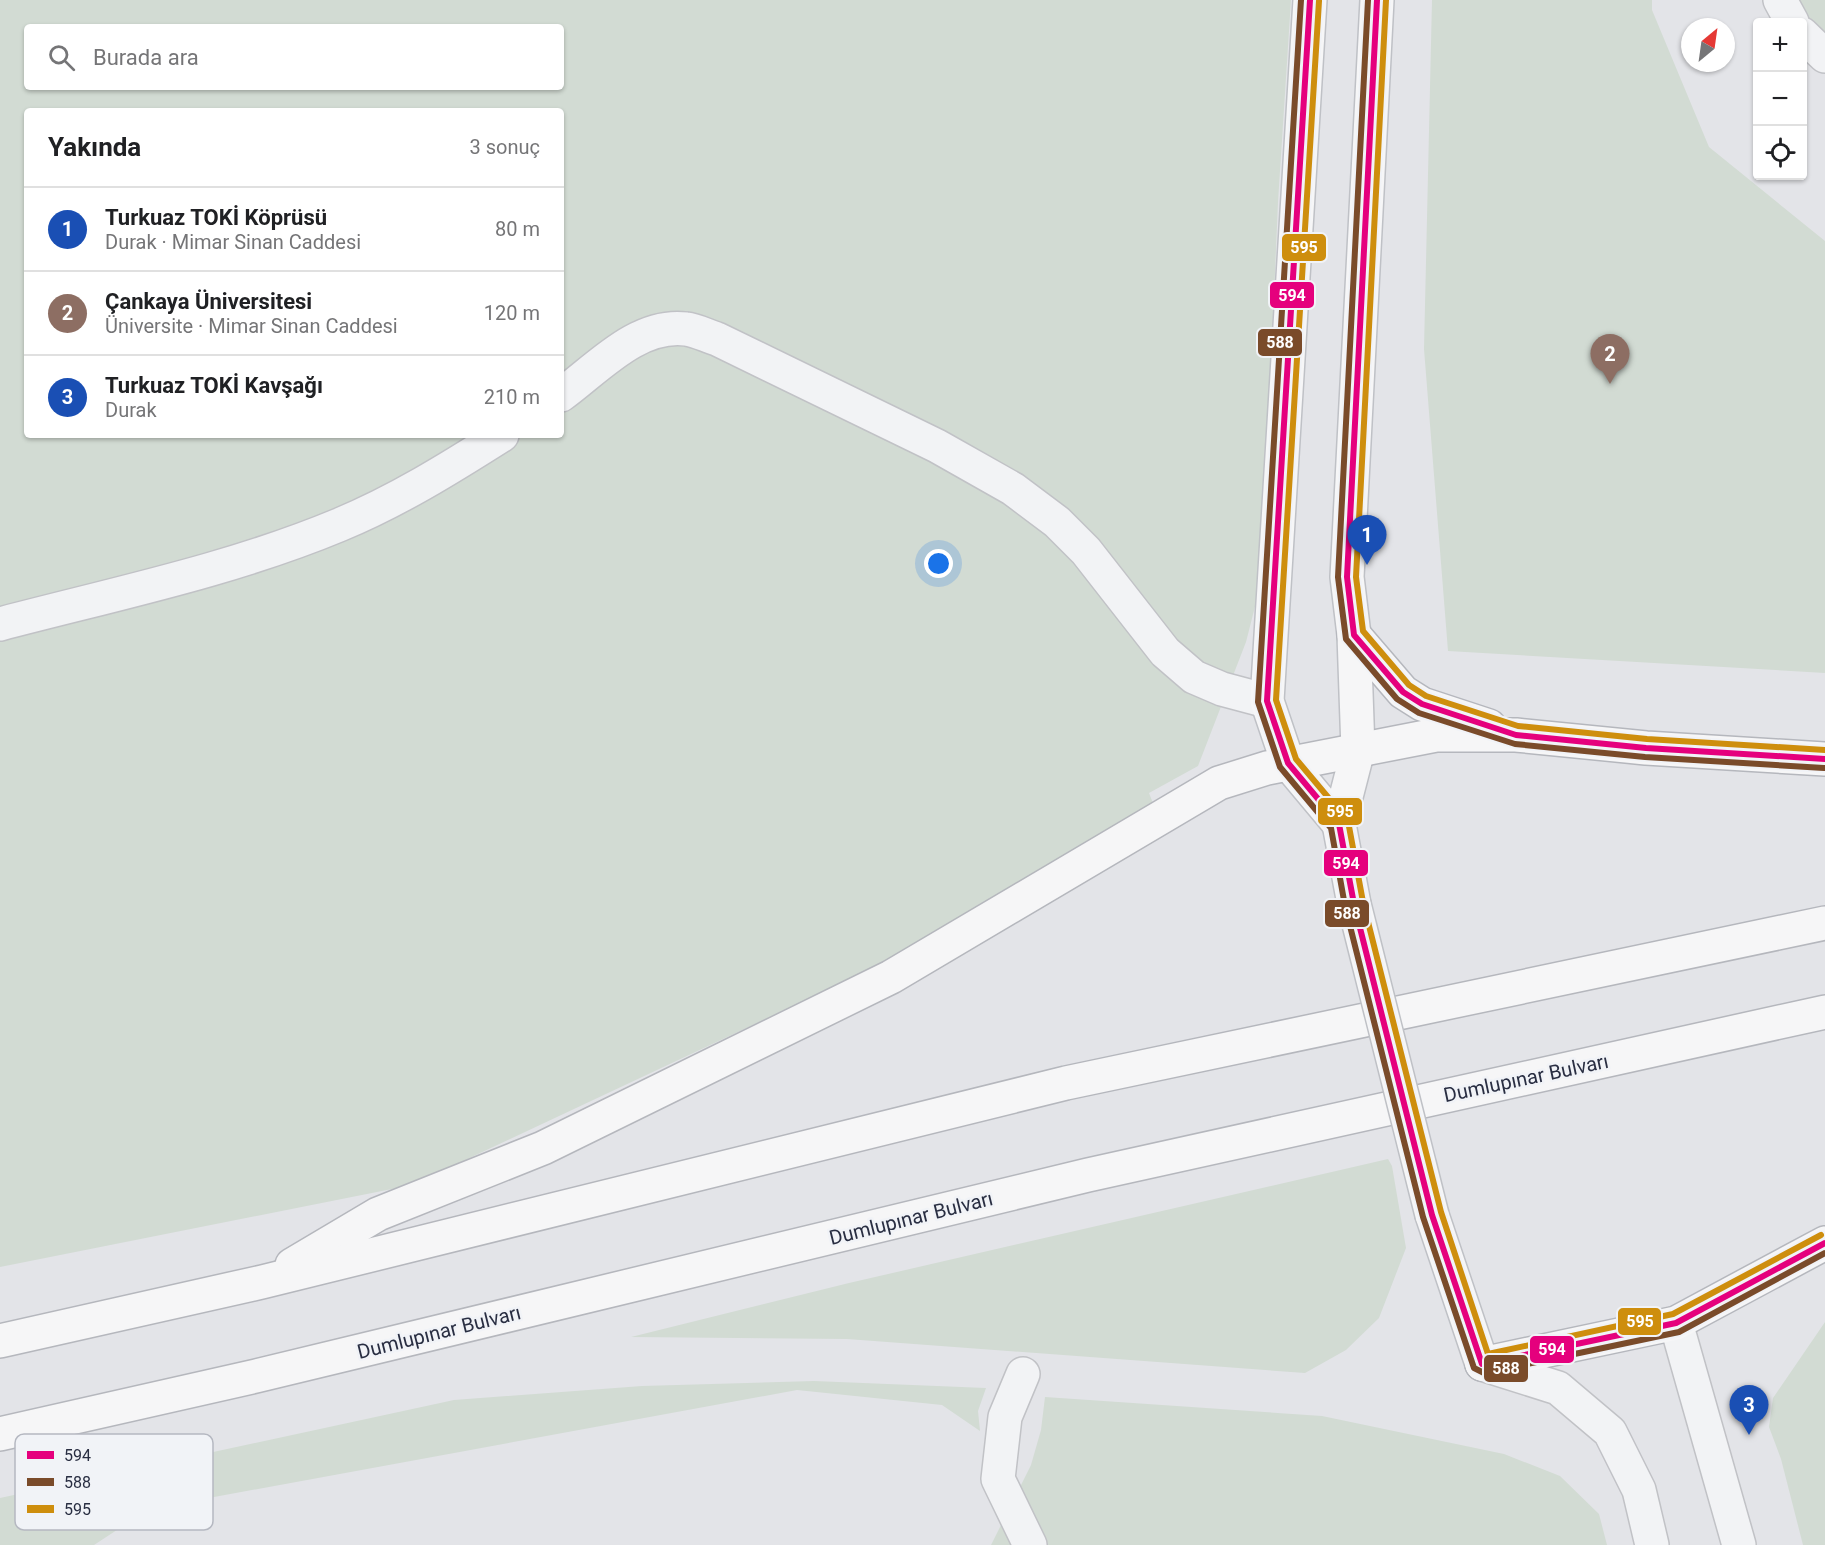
<!DOCTYPE html>
<html lang="tr">
<meta charset="utf-8">
<style>
:root{--surface:#fff;--page:#f6f6f6;--text:#202124;--muted:#757577;--line:#e0e0e0;--accent:#6a6e7c}
body{margin:0;font-family:Roboto,sans-serif;background:var(--page);color:var(--text)}
.controls{position:absolute;right:18px;top:18px;display:grid;overflow:hidden;border-radius:6px;box-shadow:0 2px 4px #0004}
.controls button{width:54px;height:54px;display:grid;place-items:center;padding:0;border:0;border-bottom:2px solid var(--line);background:var(--surface);color:var(--text);font:30px sans-serif}
.compass{position:absolute;left:1681px;top:18px;width:54px;height:54px;border-radius:50%;background:var(--surface);box-shadow:0 2px 4px #0004;rotate:29deg}
.you{position:absolute;left:939px;top:564px;width:21px;height:21px;margin:-15px;border:4px solid #fff;border-radius:50%;background:#1a73e8;box-shadow:0 0 0 9px #1a73e833}
.badge{display:grid;place-items:center;width:39px;height:39px;border-radius:50%;background:var(--accent);color:#fff;font-size:20px;font-weight:700}
.pin{position:absolute;translate:-50% -50px;filter:drop-shadow(0 2px 3px #0008)}
.pin::after{content:'';position:absolute;top:32px;width:21px;height:18px;background:inherit;clip-path:polygon(0 0,100% 0,50% 100%)}
.list{margin:0;padding:0;list-style:none}
h2{display:flex;justify-content:space-between;align-items:center;height:78px;margin:0;padding:0 24px;font-size:26px}
h2 small{font-size:20px;font-weight:400;color:var(--muted)}
.list li{display:grid;grid-template-columns:39px 1fr auto;gap:18px;align-items:center;box-sizing:border-box;height:84px;padding:0 24px;border-top:2px solid var(--line)}
.list b{display:block;font-size:22px;white-space:nowrap}
.list p{margin:0;font-size:20px;white-space:nowrap;color:var(--muted)}
.list em{font-size:20px;font-style:normal;color:var(--muted)}
.icon{flex:none;width:33px;height:33px;fill:none;stroke:currentColor;stroke-width:2;stroke-linecap:round;stroke-linejoin:round}
.map{position:relative;flex:none;width:1825px;height:1545px;overflow:hidden}
.search{position:absolute;background:var(--surface);box-shadow:0 2px 4px #0004;left:24px;top:24px;width:540px;height:66px;display:flex;align-items:center;gap:15px;box-sizing:border-box;padding:0 21px;border-radius:6px;color:var(--muted);font-size:22px}
.panel{position:absolute;background:var(--surface);box-shadow:0 2px 4px #0004;left:24px;top:108px;width:540px;height:330px;border-radius:6px}
.map>svg:first-child{display:block}
</style>
<div class="map">
<svg width="1825" height="1545" viewBox="0 0 1825 1545">
<rect width="100%" height="100%" fill="#e3e4e8"/>
<g fill="#d2dbd3" fill-rule="evenodd">
<path d="M0 0H1291L1278 202 1262 579 1246 642 1198 766 1149 793 1161 824 1091 866 412 1185 0 1267ZM27 27H561V87H27ZM27 111H561V435H27Z"/>
<polygon points="1432,0 1652,0 1652,10 1709,147 1825,241 1825,673 1448,651 1424,349"/>
<polygon points="1780,0 1825,0 1825,56"/>
<polygon points="1388,1159 1392,1166 1406,1248 1379,1318 1346,1350 1305,1373 847,1339 631,1337 849,1283"/>
<polygon points="1825,1322 1825,1545 1803,1545 1781,1459 1769,1427 1773,1398"/>
<polygon points="814,1381 986,1388 978,1411 980,1431 942,1405 797,1390 149,1509 94,1545 0,1545 0,1498 454,1400 642,1386"/>
<polygon points="1045,1397 1322,1416 1504,1454 1560,1476 1599,1514 1607,1545 991,1545 1031,1465 1041,1430"/>
</g>
<g fill="none" stroke-linecap="round" stroke-linejoin="round">
<g stroke="#c1c2c6" stroke-width="36">
<g id="minor">
<polyline points="1780,0 1792,22"/>
<polyline points="1802,34 1825,56"/>
<path d="M561 395C597 369 637 323 686 329 696 330 707 336 717 339L937 446 1013 489 1057 522 1086 551 1165 652 1194 677 1222 689 1267 701"/>
<path d="M0 624C114 594 231 570 339 525 397 501 450 468 502 435"/>
<polyline points="1676,1323 1739,1545"/>
<polyline points="1482,1364 1558,1388 1610,1432 1639,1490 1652,1545"/>
<polyline points="1023,1374 1005,1417 998,1479 1030,1545"/>
</g>
</g>
<g stroke="#bfc1c6" stroke-width="36">
<g id="major">
<polyline points="1310,0 1267,701 1288,763 1339,824"/>
<polyline points="1354,904 1339,824 1358,750 1354,635 1347,577 1377,0"/>
<polyline points="1432,1215 1482,1364"/>
</g>
</g>
<g stroke="#b5b7bd" stroke-width="36">
<g id="highway">
<polyline points="1354,635 1403,692 1422,704 1489,726"/>
<polyline points="292,1265 378,1214 543,1148 891,977 1219,783 1267,768 1436,735 1516,735 1646,748 1825,759"/>
<polyline points="0,1341 262,1282 1066,1083 1825,923"/>
<polyline points="1482,1364 1676,1323 1825,1243"/>
<polyline points="0,1434 256,1376 1088,1175 1825,1012"/>
</g>
</g>
<use href="#minor" stroke="#f2f3f5" stroke-width="33"/>
<use href="#major" stroke="#f6f6f7" stroke-width="33"/>
<use href="#highway" stroke="#f6f6f7" stroke-width="33"/>
<g stroke="#bfc1c6" stroke-width="36" stroke-linecap="butt">
<polyline id="major-bridge" points="1354,904 1432,1215"/>
</g>
<use href="#major-bridge" stroke="#f6f6f7" stroke-width="33"/>
<g stroke="#f1f3f7" stroke-width="10">
<g id="bus-1">
<polyline points="1310,0 1267,701 1288,763 1339,824 1354,904 1432,1215 1482,1364 1676,1323 1825,1243"/>
<polyline points="1377,0 1347,577 1354,635 1403,692 1422,704 1516,735 1646,748 1825,759"/>
</g>
</g>
<g stroke="#f1f3f7" stroke-width="10">
<g id="bus-2">
<polyline points="1301,0 1258,702 1280,767 1331,828 1345,906 1423,1217 1474,1368 1484,1373 1679,1332 1825,1253"/>
<polyline points="1368,0 1338,577 1346,639 1397,699 1419,713 1515,744 1645,757 1824,768"/>
</g>
</g>
<g stroke="#f1f3f7" stroke-width="10">
<g id="bus-3">
<polyline points="1386,0 1356,577 1363,631 1409,685 1426,696 1518,726 1647,739 1825,750"/>
<polyline points="1319,1 1276,700 1296,759 1348,821 1363,902 1441,1212 1488,1354 1673,1314 1821,1235"/>
</g>
</g>
<use href="#bus-1" stroke="#e5007d" stroke-width="6"/>
<use href="#bus-2" stroke="#7a4b2a" stroke-width="6"/>
<use href="#bus-3" stroke="#ce8e0d" stroke-width="6"/>
</g>
<g text-anchor="middle" stroke-width="5" stroke-linejoin="round" paint-order="stroke">
<g font-size="20" fill="#292e42" stroke="#f1f3f7">
<text transform="translate(1526 1078) rotate(-12)" y="7">Dumlupınar Bulvarı</text>
<text transform="translate(911 1218) rotate(-14)" y="7">Dumlupınar Bulvarı</text>
<text transform="translate(439 1332) rotate(-14)" y="7">Dumlupınar Bulvarı</text>
</g>
</g>
<rect x="15" y="1434" width="198" height="96" rx="9" fill="#f1f3f7" stroke="#b5b8c1" stroke-width="1.5"/>
<rect x="27" y="1451" width="27" height="8" fill="#e5007d"/>
<rect x="27" y="1478" width="27" height="8" fill="#7a4b2a"/>
<rect x="27" y="1505" width="27" height="8" fill="#ce8e0d"/>
<g font-size="16" fill="#292e42">
<text x="64" y="1461">594</text>
<text x="64" y="1488">588</text>
<text x="64" y="1515">595</text>
</g>
<g stroke="#f1f3f7" stroke-width="2">
<rect x="1281" y="233" width="46" height="29" rx="6" fill="#ce8e0d"/>
<rect x="1269" y="281" width="46" height="28" rx="6" fill="#e5007d"/>
<rect x="1257" y="328" width="46" height="29" rx="6" fill="#7a4b2a"/>
<rect x="1317" y="797" width="46" height="29" rx="6" fill="#ce8e0d"/>
<rect x="1323" y="849" width="46" height="28" rx="6" fill="#e5007d"/>
<rect x="1324" y="899" width="46" height="29" rx="6" fill="#7a4b2a"/>
<rect x="1617" y="1307" width="45" height="29" rx="6" fill="#ce8e0d"/>
<rect x="1529" y="1335" width="46" height="29" rx="6" fill="#e5007d"/>
<rect x="1483" y="1354" width="46" height="29" rx="6" fill="#7a4b2a"/>
</g>
<g font-size="16" text-anchor="middle" font-weight="bold" fill="#fff">
<text x="1304" y="253">595</text>
<text x="1292" y="301">594</text>
<text x="1280" y="348">588</text>
<text x="1340" y="817">595</text>
<text x="1346" y="869">594</text>
<text x="1347" y="919">588</text>
<text x="1640" y="1327">595</text>
<text x="1552" y="1355">594</text>
<text x="1506" y="1374">588</text>
</g>
</svg>
<div class="controls">
<button>+</button>
<button>−</button>
<button><svg class="icon" aria-label="locate" viewBox="0 0 24 24"><circle cx="12" cy="12" r="6"/><path d="M12 2v4M12 18v4M2 12h4M18 12h4"/></svg></button>
</div>
<svg class="compass" viewBox="-18 -18 36 36"><path d="M0-13l5 13h-10z" fill="#e53935"/><path d="M0 13l5-13h-10z" fill="#757577"/></svg>
<div class="you"></div>
<div class="pin badge" style="left:1367px;top:565px;background:#1a4fb4">1</div>
<div class="pin badge" style="left:1610px;top:384px;background:#8d6e63">2</div>
<div class="pin badge" style="left:1749px;top:1435px;background:#1a4fb4">3</div>
<div class="search"><svg class="icon" aria-label="search" viewBox="0 0 24 24"><circle cx="10" cy="10" r="6"/><path d="M15 15l6 6"/></svg>Burada ara</div>
<section class="panel">
<h2>Yakında<small>3 sonuç</small></h2>
<ul class="list">
<li><span class="badge" style="background:#1a4fb4">1</span><div><b>Turkuaz TOKİ Köprüsü</b><p>Durak · Mimar Sinan Caddesi</p></div><em>80 m</em></li>
<li><span class="badge" style="background:#8d6e63">2</span><div><b>Çankaya Üniversitesi</b><p>Üniversite · Mimar Sinan Caddesi</p></div><em>120 m</em></li>
<li><span class="badge" style="background:#1a4fb4">3</span><div><b>Turkuaz TOKİ Kavşağı</b><p>Durak</p></div><em>210 m</em></li>
</ul>
</section>
</div>
